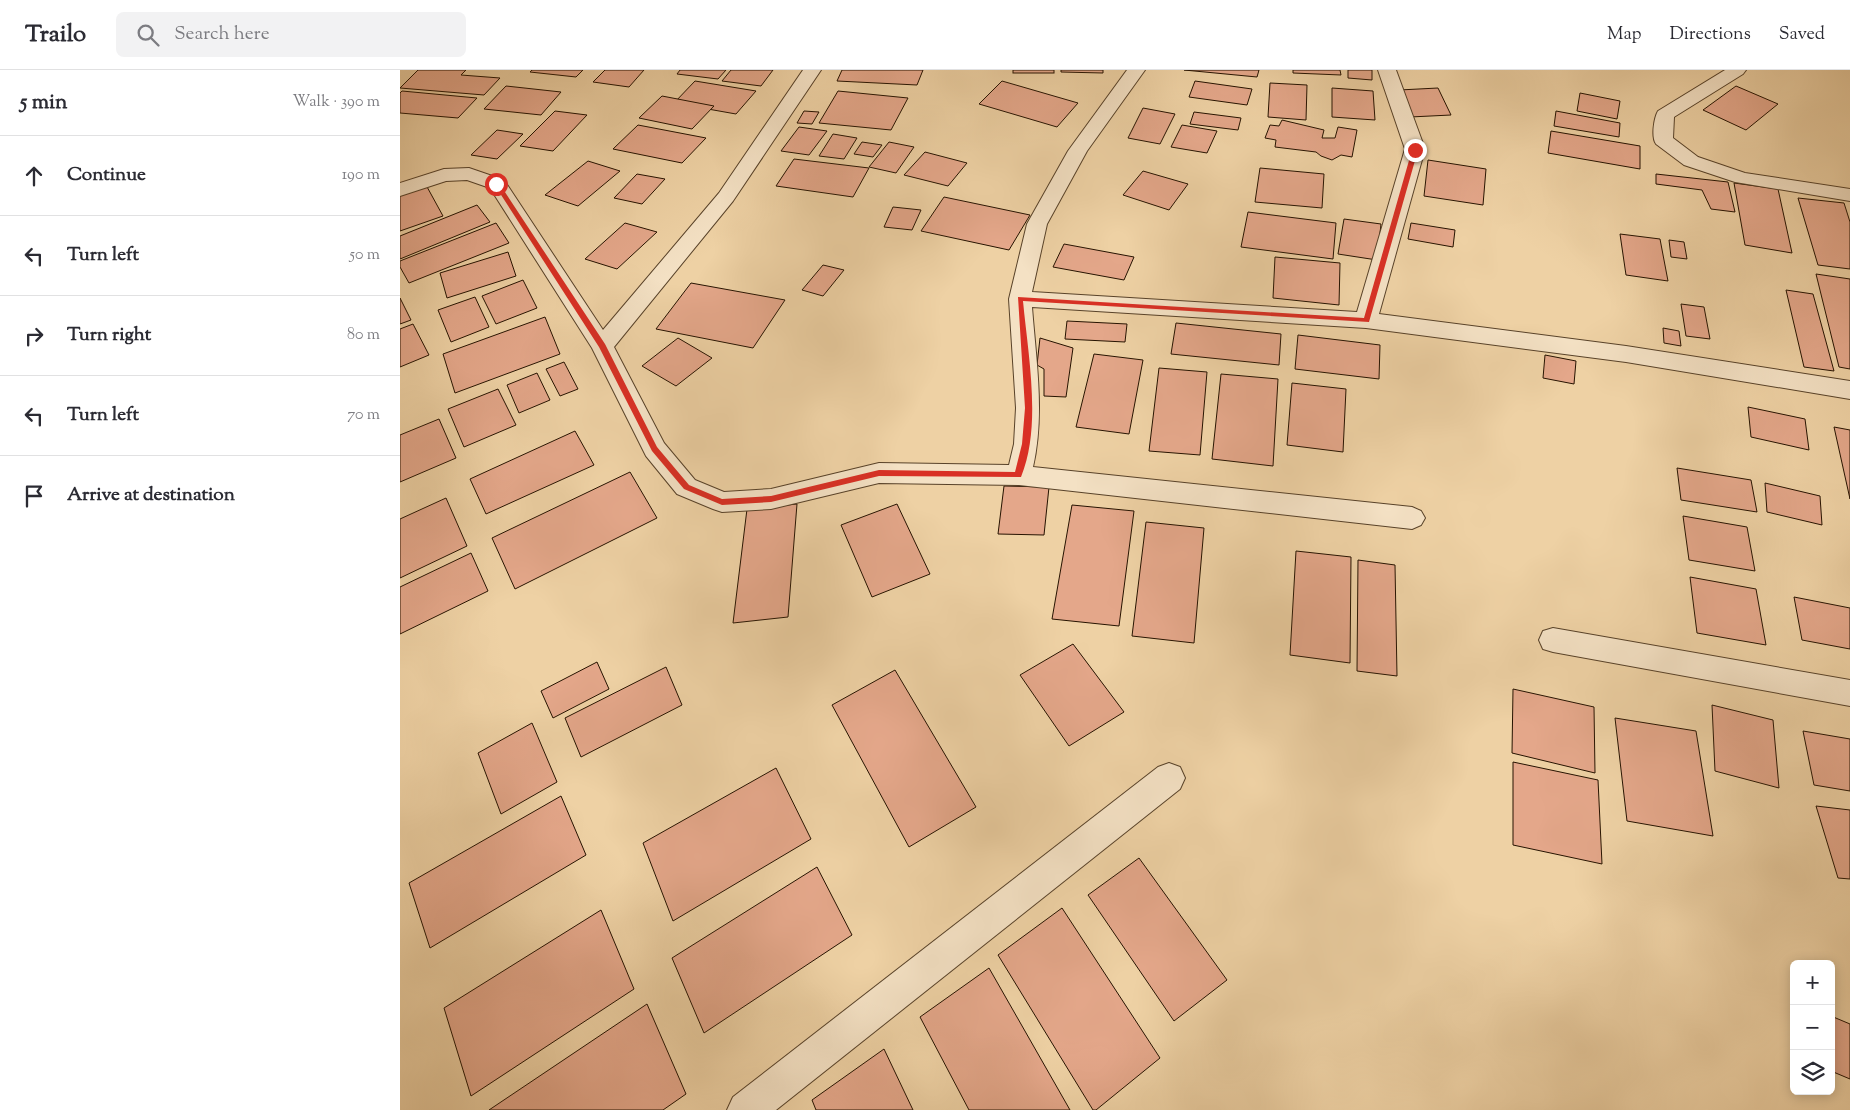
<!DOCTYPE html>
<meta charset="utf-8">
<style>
:root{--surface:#fff;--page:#f2f2f3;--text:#2b2b33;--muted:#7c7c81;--line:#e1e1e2}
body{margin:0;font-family:"Sorts Mill Goudy",serif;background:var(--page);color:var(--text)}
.controls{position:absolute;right:15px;bottom:15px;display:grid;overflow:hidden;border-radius:8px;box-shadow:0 2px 12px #0003}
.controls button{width:45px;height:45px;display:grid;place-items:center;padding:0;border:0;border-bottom:1px solid var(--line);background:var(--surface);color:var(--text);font:25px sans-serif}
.stop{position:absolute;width:15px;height:15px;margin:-11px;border:4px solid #d93025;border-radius:50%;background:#fff}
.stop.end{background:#d93025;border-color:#fff;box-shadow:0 1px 5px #0008}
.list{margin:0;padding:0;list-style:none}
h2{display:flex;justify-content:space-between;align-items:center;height:65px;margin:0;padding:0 20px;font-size:21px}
h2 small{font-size:16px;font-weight:400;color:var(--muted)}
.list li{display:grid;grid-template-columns:32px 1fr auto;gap:15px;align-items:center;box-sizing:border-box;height:80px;padding:0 20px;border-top:1px solid var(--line)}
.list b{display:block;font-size:19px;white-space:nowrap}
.list em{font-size:16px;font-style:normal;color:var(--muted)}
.icon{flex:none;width:28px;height:28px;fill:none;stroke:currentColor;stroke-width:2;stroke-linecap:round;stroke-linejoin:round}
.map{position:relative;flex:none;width:1450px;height:1040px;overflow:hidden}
header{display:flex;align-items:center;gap:30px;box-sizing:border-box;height:70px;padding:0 25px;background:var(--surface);border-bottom:1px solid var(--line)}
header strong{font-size:24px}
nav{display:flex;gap:28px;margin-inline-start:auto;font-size:18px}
.search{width:350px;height:45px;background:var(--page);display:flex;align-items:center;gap:12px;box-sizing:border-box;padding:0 18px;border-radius:8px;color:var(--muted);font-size:19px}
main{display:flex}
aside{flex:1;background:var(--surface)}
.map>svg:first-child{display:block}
</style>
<header>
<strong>Trailo</strong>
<div class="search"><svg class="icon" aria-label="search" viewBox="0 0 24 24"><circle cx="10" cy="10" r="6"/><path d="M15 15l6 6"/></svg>Search here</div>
<nav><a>Map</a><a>Directions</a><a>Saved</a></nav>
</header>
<main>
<aside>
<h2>5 min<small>Walk · 390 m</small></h2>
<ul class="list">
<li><svg class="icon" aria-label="ahead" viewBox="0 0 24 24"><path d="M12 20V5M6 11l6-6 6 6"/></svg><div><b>Continue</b></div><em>190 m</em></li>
<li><svg class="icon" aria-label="left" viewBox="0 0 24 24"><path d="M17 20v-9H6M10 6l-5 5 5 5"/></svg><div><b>Turn left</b></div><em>50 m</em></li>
<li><svg class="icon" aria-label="right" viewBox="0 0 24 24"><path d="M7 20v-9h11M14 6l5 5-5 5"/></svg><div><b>Turn right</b></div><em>80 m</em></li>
<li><svg class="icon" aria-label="left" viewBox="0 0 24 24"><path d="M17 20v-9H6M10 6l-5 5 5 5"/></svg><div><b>Turn left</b></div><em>70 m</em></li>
<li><svg class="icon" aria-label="arrive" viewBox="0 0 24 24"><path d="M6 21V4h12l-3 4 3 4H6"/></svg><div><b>Arrive at destination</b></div></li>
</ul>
</aside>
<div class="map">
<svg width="1450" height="1040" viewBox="0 0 1450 1040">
<rect width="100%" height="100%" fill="#eed1a4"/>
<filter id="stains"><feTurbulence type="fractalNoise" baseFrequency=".004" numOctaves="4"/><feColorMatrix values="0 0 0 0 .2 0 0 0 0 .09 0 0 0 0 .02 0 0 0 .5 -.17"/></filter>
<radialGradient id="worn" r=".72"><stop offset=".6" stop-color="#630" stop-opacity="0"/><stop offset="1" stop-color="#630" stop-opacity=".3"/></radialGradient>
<g fill="#e4a78a" stroke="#261300">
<polygon points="18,0 66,0 61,5 100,8 84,25 0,18"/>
<polygon points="132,0 183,0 176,7 130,2"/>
<polygon points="205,0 244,0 229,17 193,12"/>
<polygon points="280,0 326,0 318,9 277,4"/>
<polygon points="331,0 373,0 361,16 322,11"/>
<polygon points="442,0 523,0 517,15 437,11"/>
<rect x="613" y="0" width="41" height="3"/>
<polygon points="661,0 703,0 703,3 661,2"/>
<polygon points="784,0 859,0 857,7"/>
<polygon points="893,0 940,0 941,5 893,3"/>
<polygon points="948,0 972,0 972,10 948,8"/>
<polygon points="295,11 356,21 336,44 274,33"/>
<polygon points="602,11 678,33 657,57 579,34"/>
<polygon points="795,11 852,19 847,35 789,27"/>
<polygon points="870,13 907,15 906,50 868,47"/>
<polygon points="106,16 161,22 141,45 84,39"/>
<polygon points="1336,16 1378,34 1346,60 1303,40"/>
<polygon points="932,18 973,21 975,50 932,47"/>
<polygon points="1038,18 1051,45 1010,47 999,20"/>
<polygon points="2,21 77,28 58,48 0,43 0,23"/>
<polygon points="438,21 508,28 491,60 419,53"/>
<polygon points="1180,23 1220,31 1217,49 1177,41"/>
<polygon points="262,26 314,36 292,59 239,48"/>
<polygon points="743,38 775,44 760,74 728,68"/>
<polygon points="155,41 187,45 153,81 120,76"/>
<polygon points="404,41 419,42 412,54 397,53"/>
<polygon points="1156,41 1220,53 1219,67 1154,56"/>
<polygon points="794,42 841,48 838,60 790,54"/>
<polygon points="882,50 924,60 922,68 935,68 938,57 957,60 952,87 941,85 932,90 921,86 916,82 875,77 876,70 865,68 870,55 879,56"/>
<polygon points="238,55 306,68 282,93 213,79"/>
<polygon points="782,55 817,61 807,83 771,77"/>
<polygon points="399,57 427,61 409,85 381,81"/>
<polygon points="97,60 123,64 97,89 71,85"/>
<polygon points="1151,61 1240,76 1240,99 1148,83"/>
<polygon points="433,64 457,68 444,89 419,86"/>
<polygon points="462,72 482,75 473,87 454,84"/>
<polygon points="489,72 514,77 496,103 469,97"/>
<polygon points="525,82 567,93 548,116 504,105"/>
<polygon points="394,89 469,98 453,127 376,116"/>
<polygon points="1028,90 1086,99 1083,135 1024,126"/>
<polygon points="188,91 220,101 178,136 145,125"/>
<polygon points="860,98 924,104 922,138 855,132"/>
<polygon points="743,101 788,114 769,140 723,125"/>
<polygon points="237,104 265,109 242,134 214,128"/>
<polygon points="1256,104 1328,112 1335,142 1311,139 1302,120 1256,114"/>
<polygon points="1334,113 1378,119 1392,183 1345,175"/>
<polygon points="26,115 43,146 0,161 0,124"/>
<polygon points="544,127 630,145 609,180 521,161"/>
<polygon points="1398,128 1444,133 1450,152 1450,199 1418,195"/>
<polygon points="77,135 90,152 0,189 0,166"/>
<polygon points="493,137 521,140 512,160 484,157"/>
<polygon points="848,142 936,153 933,189 841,177"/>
<polygon points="944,149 981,154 977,190 938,184"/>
<polygon points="96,153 109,173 9,213 0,197 0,191"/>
<polygon points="225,153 257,162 217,199 185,189"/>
<polygon points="1011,153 1055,160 1053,177 1008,169"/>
<polygon points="1220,164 1260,169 1268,211 1226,205"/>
<polygon points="1269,170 1284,172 1287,189 1271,187"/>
<polygon points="664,174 734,187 724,210 653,197"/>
<polygon points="108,182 116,206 47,228 40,203"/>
<polygon points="875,187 940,193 939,235 873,228"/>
<polygon points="423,195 444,200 423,226 402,220"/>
<polygon points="1416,204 1450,209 1450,299 1439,297"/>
<polygon points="123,210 137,238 96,254 82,226"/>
<polygon points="291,213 385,230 353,278 256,259"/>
<polygon points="1386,220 1413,224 1434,301 1404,297"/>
<polygon points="75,227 89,257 51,272 38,240"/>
<polygon points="0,228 11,250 0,254"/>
<polygon points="1281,234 1304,237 1310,269 1286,266"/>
<polygon points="145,247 160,284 55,323 43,284"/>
<polygon points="667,251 727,254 725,272 665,269"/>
<polygon points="776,253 881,264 879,295 771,284"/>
<polygon points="13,254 29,285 0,297 0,259"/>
<polygon points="1263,258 1279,261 1281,276 1264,273"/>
<polygon points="898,265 980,275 979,309 895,299"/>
<polygon points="278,268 312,288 276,316 242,296"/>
<polygon points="640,268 673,278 666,327 644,326 644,299 637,295"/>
<polygon points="694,284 743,290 729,364 676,357"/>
<polygon points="1145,285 1176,291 1174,314 1143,308"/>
<polygon points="164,292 178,319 160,326 146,299"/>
<polygon points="759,298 807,302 800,385 749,381"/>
<polygon points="137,303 150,330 119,343 107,315"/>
<polygon points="821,304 878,309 873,396 812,389"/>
<polygon points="892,313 946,319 943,382 887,375"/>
<polygon points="98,319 116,355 64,377 48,339"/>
<polygon points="1348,337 1405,349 1409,380 1351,367"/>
<polygon points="39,349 56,388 0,412 0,365"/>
<polygon points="1434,357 1450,360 1450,429"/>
<polygon points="175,361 194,395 86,444 70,409"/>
<polygon points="1277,398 1351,410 1357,442 1281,430"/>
<polygon points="230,402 257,448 115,519 92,468"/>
<polygon points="1365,413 1420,426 1422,455 1367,442"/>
<polygon points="604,416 649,417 644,465 598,464"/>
<polygon points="46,428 67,476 0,508 0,449"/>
<polygon points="397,434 388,547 333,553 347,439"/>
<polygon points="497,434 530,504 472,527 441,455"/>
<polygon points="672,435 734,441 719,556 652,549"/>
<polygon points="1283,446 1347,457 1355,501 1289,490"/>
<polygon points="746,452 804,458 794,573 732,566"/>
<polygon points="896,481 951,487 950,593 890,585"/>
<polygon points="71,483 88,521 0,564 0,517"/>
<polygon points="958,490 995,495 997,606 957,601"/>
<polygon points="1290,507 1356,519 1366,575 1297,563"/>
<polygon points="1394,527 1450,538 1450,579 1402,570"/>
<polygon points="673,574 724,642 669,676 620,605"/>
<polygon points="197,592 209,619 153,648 141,621"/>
<polygon points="266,597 282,635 181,687 165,648"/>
<polygon points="495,600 576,737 509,777 432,635"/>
<polygon points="1113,619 1194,637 1195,703 1112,683"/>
<polygon points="1312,635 1373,650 1379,718 1315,701"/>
<polygon points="1215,648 1296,661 1313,766 1227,751"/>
<polygon points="132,653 157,712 101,744 78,683"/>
<polygon points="1403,661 1450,669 1450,721 1414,715"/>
<polygon points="1113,692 1198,710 1202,794 1113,775"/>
<polygon points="376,698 411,769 273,851 243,773"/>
<polygon points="161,726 186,785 30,878 9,813"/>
<polygon points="1416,736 1450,740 1450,809 1438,808"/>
<polygon points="739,788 827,910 774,951 688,825"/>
<polygon points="417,797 452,865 304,963 272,888"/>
<polygon points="662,838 760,988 696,1040 693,1040 598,885"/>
<polygon points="201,840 234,919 71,1026 44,938"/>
<polygon points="589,898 670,1040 569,1040 520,947"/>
<polygon points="247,934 286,1024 263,1040 89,1040"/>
<polygon points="1431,946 1450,954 1450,1009 1431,1001"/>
<polygon points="484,979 513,1040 416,1040 412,1030"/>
</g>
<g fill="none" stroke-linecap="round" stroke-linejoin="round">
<g stroke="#584229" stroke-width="2">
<g id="minor">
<path d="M403 0H421L333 131 214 277 264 373 295 410 324 422 371 419 479 393 609 395 614 374 616 338 609 229 627 154 668 81 727 0H745L687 81 647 154 632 222 957 242 1005 79 978 0H996L1025 79 979 244 1226 276 1450 311V329L1226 292 966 258 632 237C636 290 645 344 633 397L1012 437 1021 441 1025 448 1021 455 1012 459 619 415 479 413 371 439 322 442 313 439 277 424 246 386 192 278 90 118 67 110 46 111 0 126V113L44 99 69 98 104 110 203 260 319 123Z"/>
<path d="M1325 0H1346L1343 4 1274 47 1273 68 1298 87 1345 103 1450 119V131L1335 112 1284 95 1256 74C1251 67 1254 48 1258 41Z"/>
<polygon points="1153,558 1450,610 1450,636 1153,582 1143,579 1139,570 1143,561"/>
<polygon points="769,693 780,697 785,708 780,719 376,1040 327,1040 333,1027 758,697"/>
</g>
</g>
<use href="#minor" fill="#f4e1c4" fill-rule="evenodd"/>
</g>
<path fill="#d93025" d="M1015 78 1018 80 969 252 623 231C628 285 642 356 621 407L479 406 371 432 322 435 284 419 252 381 199 277 94 114 99 113 205 274 257 377 289 415 322 429 371 426 479 400 615 402 622 374 625 338 618 227 964 248 1012 80Z"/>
<rect width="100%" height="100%" filter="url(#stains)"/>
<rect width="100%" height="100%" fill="url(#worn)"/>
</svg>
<div class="controls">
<button>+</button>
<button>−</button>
<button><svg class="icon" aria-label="layers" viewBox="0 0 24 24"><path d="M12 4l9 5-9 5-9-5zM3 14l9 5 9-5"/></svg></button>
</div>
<div class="stop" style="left:96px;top:114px"></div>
<div class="stop end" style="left:1015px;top:80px"></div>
</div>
</main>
